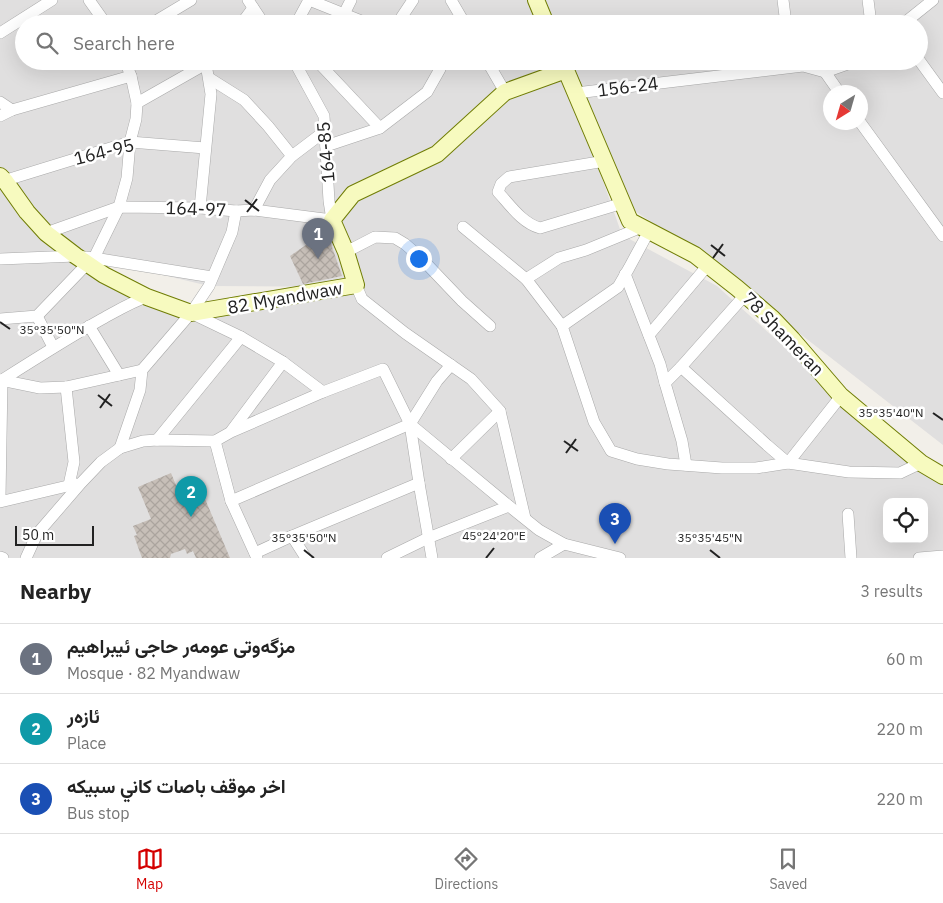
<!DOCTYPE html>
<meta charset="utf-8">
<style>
:root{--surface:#fff;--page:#f6f6f6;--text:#222;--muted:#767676;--line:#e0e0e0;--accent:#d40000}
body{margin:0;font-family:"IBM Plex Sans",Vazirmatn,sans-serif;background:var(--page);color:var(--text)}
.controls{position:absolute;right:15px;bottom:15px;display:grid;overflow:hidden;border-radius:10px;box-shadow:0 5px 20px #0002}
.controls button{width:45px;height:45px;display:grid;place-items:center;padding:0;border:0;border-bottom:1px solid var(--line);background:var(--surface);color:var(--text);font:25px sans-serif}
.compass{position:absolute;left:823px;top:85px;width:45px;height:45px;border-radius:50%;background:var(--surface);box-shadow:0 5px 20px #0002;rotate:217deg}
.scale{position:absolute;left:15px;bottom:12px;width:79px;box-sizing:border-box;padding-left:5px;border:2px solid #222;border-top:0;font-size:14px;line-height:18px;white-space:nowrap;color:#222;-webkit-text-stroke:4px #fff;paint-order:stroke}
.you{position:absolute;left:418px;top:258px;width:18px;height:18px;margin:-12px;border:4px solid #fff;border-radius:50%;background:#1a73e8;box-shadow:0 0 0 8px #1a73e833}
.badge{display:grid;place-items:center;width:32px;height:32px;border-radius:50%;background:var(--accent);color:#fff;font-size:16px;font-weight:700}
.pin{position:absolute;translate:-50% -41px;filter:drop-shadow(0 1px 2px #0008)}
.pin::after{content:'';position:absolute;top:26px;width:18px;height:15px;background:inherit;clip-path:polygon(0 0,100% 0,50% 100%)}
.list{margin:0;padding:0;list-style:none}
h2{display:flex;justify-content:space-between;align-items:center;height:65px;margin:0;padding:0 20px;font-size:21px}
h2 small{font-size:16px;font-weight:400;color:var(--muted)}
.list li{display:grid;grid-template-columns:32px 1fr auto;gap:15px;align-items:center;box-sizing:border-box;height:70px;padding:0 20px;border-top:1px solid var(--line)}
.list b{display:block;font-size:19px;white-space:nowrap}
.list p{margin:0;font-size:16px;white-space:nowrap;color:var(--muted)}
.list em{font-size:16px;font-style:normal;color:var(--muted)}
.icon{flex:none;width:28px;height:28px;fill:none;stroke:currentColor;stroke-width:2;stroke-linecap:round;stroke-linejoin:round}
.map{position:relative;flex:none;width:943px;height:558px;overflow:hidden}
.search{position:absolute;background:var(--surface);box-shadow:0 5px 20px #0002;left:15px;right:15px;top:15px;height:55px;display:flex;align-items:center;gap:12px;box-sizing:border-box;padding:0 18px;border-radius:28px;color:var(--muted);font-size:19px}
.sheet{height:275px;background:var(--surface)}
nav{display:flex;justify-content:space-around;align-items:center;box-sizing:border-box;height:70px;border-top:1px solid var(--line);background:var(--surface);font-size:14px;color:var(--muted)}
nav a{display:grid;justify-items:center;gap:2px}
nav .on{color:var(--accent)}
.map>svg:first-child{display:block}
</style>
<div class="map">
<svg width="943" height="558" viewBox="0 0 943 558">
<defs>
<pattern id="building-cross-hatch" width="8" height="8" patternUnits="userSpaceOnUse" patternTransform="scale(1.25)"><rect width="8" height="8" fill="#c7bfb8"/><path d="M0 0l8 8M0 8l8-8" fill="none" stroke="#aba49e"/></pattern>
</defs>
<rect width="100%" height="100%" fill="#f2efe9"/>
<path fill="#e0dfdf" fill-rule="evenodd" d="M0 0H943V445L799 333 717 266 623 203 562 61H919V24H24V61H561L622 235 717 286 918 468 943 481V558H0ZM830 92H860V122H830ZM30 212 92 258 209 286 351 287 337 291 250 313 194 305 131 299 63 252ZM887 502H924V539H887Z"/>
<g fill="url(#building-cross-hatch)">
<polygon points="328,235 342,276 303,284 290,256 319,236"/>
<polygon points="171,473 180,495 200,487 230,558 196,558 193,551 187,554 185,549 171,554 170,558 142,558 134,536 137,535 133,526 151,519 138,487"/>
</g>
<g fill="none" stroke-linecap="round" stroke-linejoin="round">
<g stroke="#a9a9a9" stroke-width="12">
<g id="street">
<polyline points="89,0 106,24"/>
<polyline points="248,0 264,24"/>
<polyline points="309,0 369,24"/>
<polyline points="451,0 465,24"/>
<polyline points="783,0 786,24"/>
<polyline points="868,0 871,24"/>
<polyline points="344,14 351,0"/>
<polyline points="151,24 191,0"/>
<polyline points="241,24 253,8"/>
<polyline points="296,24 309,0"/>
<polyline points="397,24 413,0"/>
<polyline points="903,24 933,0"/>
<polyline points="0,33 52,0"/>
<polyline points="919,60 943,93"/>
<polyline points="317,61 380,128"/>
<polyline points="487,61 505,92"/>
<polyline points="825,72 839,92"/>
<polyline points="209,78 244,100 268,126 292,156"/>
<polyline points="576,93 803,66 825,72 856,61"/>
<polyline points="0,102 12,110"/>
<polyline points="137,103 211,61"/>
<polyline points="0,116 12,110 131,76"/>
<polyline points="860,122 943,236"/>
<polyline points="326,146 380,128 427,92 440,69 439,61"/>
<path d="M605 161 509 177 501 184 498 192C510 205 522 223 540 228L623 203"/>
<polyline points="0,182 130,142 205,148"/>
<polyline points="200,208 211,94 206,64"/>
<polyline points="254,210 270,180 292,156 325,131"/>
<polyline points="463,227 526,279 562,326"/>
<polyline points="649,231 629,268 618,287 562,326 594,422 611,451 637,459 668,464 722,468 756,468 788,463 849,472 900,473 921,463"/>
<polyline points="46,233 119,207 200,208 236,211 254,210 332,220 329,201 324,116 294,61"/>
<polyline points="346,252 375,237 395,238 405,244 421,258 462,301 490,326"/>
<polyline points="94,258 119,207 127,178 130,142 136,119 137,103 131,76 125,61"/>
<polyline points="0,259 76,256 94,258 212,277"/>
<polyline points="625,274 660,364 665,383 682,441 686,465"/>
<polyline points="526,279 559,258 586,250 642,227"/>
<polyline points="356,285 362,299 405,333 471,379 500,411 525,518"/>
<polyline points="191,313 241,337 283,362 323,392"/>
<polyline points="37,316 53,347"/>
<polyline points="0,319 37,316 87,264"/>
<polyline points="89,326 119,375"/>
<polyline points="649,335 708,265"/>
<polyline points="681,367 767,445 788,463 841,396"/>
<polyline points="0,380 40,388 66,387 142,370"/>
<path d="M2 380C35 359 68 338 102 319 117 311 131 302 147 297"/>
<polyline points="665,383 681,367 745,295"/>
<polyline points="66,387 74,462 69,485"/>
<polyline points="410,424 419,483 432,558"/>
<polyline points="232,430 283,362"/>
<polyline points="157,440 241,337"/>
<polyline points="215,441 231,501 257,558"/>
<polyline points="120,448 140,390 142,370 191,313 209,286 232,232 236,211"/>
<polyline points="451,459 500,411"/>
<polyline points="0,497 2,380"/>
<polyline points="231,501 410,424 437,381 451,365"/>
<polyline points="0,502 76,484"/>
<polyline points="848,514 851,558"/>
<polyline points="292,536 306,558"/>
<polyline points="255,553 292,536 419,483"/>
<polyline points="0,557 3,558"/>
<polyline points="26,558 37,534 81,483 101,462 120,448 143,441 157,440 215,441 231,432 323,392 383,369 410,424 509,506 539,530 564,544 620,558"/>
<polyline points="387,558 428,538 509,506"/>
<polyline points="540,558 564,544"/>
<polyline points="919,558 943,556"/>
</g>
</g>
<g stroke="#707d05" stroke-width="18">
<g id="secondary">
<polyline points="536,0 546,24"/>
<polyline points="562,61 630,221 695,255 737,288 772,318 792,339 841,396 921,463 943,476"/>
<polyline points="0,176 5,181 27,212 46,233 76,256 104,275 147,297 191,313 356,285 346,252 332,220 353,194 437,154 505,92 566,70"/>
</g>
</g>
<use href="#street" stroke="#fff" stroke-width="11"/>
<use href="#secondary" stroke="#f7fabf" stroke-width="16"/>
</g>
<path fill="none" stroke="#222" stroke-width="2" d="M245 200 259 211M247 212 257 199M711 245 725 256M713 258 723 244M0 322 10 329M98 395 112 406M100 408 110 394M933 413 943 420M564 441 578 451M566 453 576 439M304 550 314 558M710 550 720 558M486 558 494 548"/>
<g text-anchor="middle" stroke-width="5" stroke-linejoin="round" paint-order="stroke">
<g font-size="18" fill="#222" stroke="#fff">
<text transform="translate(628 87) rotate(-7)" y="6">156-24</text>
<text transform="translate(104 152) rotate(-14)" y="6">164-95</text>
<text transform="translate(326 152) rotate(-95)" y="6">164-85</text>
<text transform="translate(196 209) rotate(2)" y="6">164-97</text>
<text transform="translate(285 298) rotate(-10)" y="6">82 Myandwaw</text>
<text transform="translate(783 334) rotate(46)" y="6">78 Shameran</text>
</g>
</g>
<g font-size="12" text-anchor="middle" fill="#222" stroke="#fff" stroke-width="5" stroke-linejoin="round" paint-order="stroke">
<text x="52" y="334">35°35'50"N</text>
<text x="891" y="417">35°35'40"N</text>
<text x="494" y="540">45°24'20"E</text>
<text x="304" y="542">35°35'50"N</text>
<text x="710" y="542">35°35'45"N</text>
</g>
</svg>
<div class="controls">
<button><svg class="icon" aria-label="locate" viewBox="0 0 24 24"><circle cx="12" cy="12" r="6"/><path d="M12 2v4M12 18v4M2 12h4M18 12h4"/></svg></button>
</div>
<svg class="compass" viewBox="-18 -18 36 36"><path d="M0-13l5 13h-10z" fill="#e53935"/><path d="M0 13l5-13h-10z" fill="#767676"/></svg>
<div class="scale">50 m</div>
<div class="you"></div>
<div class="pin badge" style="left:318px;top:259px;background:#6b7280">1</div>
<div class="pin badge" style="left:191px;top:517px;background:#0f9aa8">2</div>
<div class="pin badge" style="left:615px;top:544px;background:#1a4fb4">3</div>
<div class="search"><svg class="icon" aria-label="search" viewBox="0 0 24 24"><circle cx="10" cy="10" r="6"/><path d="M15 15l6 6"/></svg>Search here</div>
</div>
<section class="sheet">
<h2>Nearby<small>3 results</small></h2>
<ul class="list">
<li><span class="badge" style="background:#6b7280">1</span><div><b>مزگەوتی عومەر حاجی ئیبراهیم</b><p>Mosque · 82 Myandwaw</p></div><em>60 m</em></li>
<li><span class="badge" style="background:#0f9aa8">2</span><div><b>ئازەر</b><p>Place</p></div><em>220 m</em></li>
<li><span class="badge" style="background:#1a4fb4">3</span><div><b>اخر موقف باصات كاني سبيكه</b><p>Bus stop</p></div><em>220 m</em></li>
</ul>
</section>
<nav>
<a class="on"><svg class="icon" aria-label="map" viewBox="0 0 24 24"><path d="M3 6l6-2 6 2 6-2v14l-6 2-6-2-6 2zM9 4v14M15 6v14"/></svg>Map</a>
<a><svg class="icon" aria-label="directions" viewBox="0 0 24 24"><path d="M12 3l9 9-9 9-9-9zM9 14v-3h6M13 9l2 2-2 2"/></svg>Directions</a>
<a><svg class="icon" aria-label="saved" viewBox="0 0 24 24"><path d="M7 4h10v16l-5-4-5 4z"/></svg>Saved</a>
</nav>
